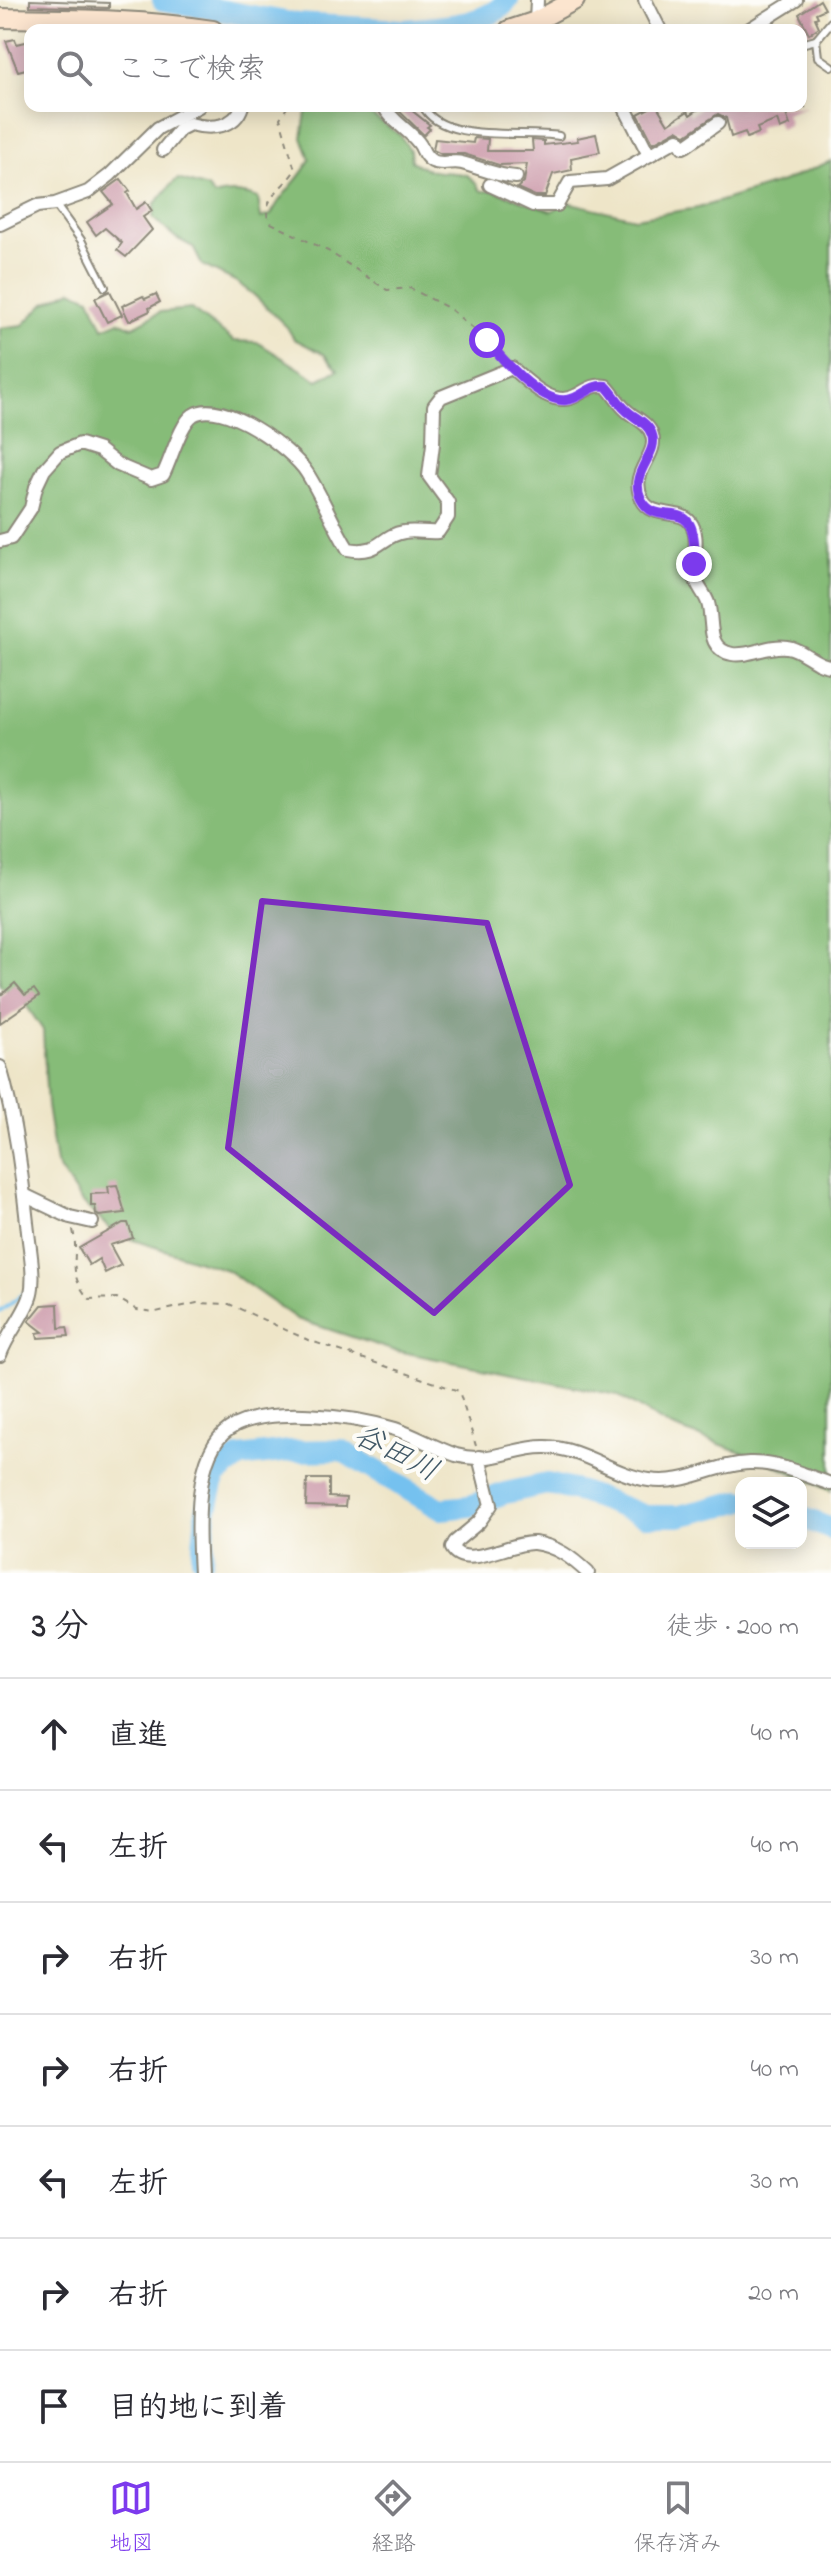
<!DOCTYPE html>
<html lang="ja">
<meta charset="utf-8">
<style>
:root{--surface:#fff;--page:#f7f7f7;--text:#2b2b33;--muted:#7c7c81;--line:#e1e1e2;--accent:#7c3aed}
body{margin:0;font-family:"Indie Flower","Klee One",sans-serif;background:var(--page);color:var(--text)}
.controls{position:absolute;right:24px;bottom:24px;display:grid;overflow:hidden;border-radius:16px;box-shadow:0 4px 20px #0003}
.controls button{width:72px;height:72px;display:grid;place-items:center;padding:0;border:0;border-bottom:2px solid var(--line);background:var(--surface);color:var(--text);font:40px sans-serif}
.stop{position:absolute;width:24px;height:24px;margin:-18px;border:6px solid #7c3aed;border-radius:50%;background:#fff}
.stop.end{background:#7c3aed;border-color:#fff;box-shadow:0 2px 8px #0008}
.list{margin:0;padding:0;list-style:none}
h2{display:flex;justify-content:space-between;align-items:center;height:104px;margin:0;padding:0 32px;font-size:34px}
h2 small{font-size:26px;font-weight:400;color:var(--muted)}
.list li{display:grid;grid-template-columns:52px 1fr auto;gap:24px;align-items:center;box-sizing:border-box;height:112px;padding:0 32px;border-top:2px solid var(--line)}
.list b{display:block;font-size:30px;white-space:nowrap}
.list em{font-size:26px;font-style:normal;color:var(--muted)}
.icon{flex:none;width:44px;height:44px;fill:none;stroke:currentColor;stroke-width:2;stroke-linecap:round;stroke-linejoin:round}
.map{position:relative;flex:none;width:831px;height:1573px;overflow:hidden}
.search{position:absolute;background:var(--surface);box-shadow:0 4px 20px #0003;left:24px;right:24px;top:24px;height:88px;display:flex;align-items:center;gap:20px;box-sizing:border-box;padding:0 28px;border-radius:16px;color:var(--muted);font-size:30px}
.sheet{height:888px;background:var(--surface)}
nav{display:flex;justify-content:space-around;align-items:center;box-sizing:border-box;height:112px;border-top:2px solid var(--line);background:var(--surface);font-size:22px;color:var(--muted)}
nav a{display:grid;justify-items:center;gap:4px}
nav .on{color:var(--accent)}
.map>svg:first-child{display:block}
</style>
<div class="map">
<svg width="831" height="1573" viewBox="0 0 831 1573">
<rect width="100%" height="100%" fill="#fdfcf7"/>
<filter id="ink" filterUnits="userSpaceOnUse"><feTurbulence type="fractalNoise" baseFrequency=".0125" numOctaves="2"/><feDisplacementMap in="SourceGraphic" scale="16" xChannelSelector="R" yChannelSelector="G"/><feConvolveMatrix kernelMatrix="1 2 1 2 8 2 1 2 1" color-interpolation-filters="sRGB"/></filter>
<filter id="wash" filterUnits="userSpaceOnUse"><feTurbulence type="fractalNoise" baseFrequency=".006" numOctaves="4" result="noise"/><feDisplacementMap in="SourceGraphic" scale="32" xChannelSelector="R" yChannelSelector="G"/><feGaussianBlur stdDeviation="1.8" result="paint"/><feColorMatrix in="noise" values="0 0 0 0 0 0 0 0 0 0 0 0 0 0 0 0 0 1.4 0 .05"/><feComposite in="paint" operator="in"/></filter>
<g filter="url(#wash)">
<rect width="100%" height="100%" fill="#eee5c8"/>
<path fill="#86bc78" stroke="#587452" stroke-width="2" d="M307 106H342L353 115 370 114 400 135 410 150 411 161C421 166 430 172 442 172 464 174 468 170 481 191H495L552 211 567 202 635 218 698 208 782 182 831 161V1491L764 1460 672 1427 617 1395 392 1350 297 1319 227 1270 115 1234 80 1200 56 1164 47 1106 43 1030 22 999 0 986V328L23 325 45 303 72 290 90 298 103 328 119 321 132 327 160 312 191 309 234 341 257 342 318 380 338 370 324 354 294 339 287 327 254 295 235 281 202 265 193 247 176 238 153 218 155 203C165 195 167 186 178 179L208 188 214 196C229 191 242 192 258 198L261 218 271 215C280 193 301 180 310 159L302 138Z"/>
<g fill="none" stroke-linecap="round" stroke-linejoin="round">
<polyline stroke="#75c1ef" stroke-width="4" points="0,1312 26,1292"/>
<g stroke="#75c1ef" stroke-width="22">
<polyline points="163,0 297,24 403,30"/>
<path d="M406 30C438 26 486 27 508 0"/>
<polyline points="801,1517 831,1529"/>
<polyline points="202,1558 206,1512 215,1476 240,1457 289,1451 341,1450 441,1509 470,1506 505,1493 547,1484 581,1492 646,1516 679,1516 741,1501"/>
</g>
</g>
<g id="blocks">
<g fill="#cb98a9">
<polygon points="30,0 109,3 109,8 30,6"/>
<polygon points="820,0 825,9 816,13 818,17 815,18 819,27 809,34 799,14"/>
<polygon points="15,39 17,44 30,41 30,68 18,71 6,41"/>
<polygon points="394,106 406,106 430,125 427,127 430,129 424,135"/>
<polygon points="653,106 657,106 668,124 688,111 690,115 703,106 806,107 786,114 790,125 780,129 777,120 757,128 759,133 747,138 745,132 731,137 726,118 718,114 686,135 677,130 653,143 638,114"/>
<polygon points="596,134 600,152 571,158 572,170 553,174 545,196 535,196 517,188 524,182 527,164 499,165 464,154 441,154 433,150 435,139 473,143 474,138 488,139 487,151 533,151 532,140 544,141 544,145 578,141 577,138"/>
<polygon points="121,179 130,191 127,193 136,209 146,202 152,211 143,217 152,230 126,257 117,250 122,243 105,228 96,235 87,222 113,204 103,192"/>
<polygon points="110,291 122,315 107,322 95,298"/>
<polygon points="156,294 160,302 149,308 150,311 129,321 122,306 143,296 145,299"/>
<polygon points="15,983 25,995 34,989 39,996 0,1023 0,996"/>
<polygon points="117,1185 125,1213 99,1216 96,1214 95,1206 91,1206 91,1194 109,1193 108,1186"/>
<polygon points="123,1223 128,1223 133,1238 110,1245 121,1265 105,1273 99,1259 89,1265 79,1248"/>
<polygon points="58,1304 59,1328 67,1327 69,1336 38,1338 37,1333 43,1332 29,1321 42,1305"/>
<polygon points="307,1479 329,1479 329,1497 346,1498 345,1507 306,1506"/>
</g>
</g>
</g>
<g filter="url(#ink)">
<use href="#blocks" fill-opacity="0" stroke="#8c887a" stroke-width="2"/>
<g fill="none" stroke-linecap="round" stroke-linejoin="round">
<g stroke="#8c887a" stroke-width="10">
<g id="service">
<polyline points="816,40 818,57 831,66"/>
<polyline points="801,44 816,40 831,22"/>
<path d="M423 106C442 144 522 130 559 136"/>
<polyline points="55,204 81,240 105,287"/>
</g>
</g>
<g stroke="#8c887a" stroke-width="16">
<g id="minor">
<polyline points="645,0 660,30"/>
<polyline points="536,21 537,0"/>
<polyline points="748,30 796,0"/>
<path d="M384 106C391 121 408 129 418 142 424 149 422 155 432 161 443 166 452 160 462 163 481 168 496 176 516 177"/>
<polyline points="624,106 649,155"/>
<path d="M163 150 180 129 190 124C209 129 235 129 242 106"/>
<polyline points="490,185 533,205 557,205 570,182 607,179 678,139 683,147 687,145 718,123"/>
<polyline points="0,224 37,206 55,204 88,192 110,175 158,128 199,106"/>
<path d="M0 541 11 538 31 508 36 487 44 470 60 452 80 444 99 450 118 465 151 479 163 475C171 460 180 424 193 415 222 397 292 449 307 473 323 498 333 525 348 549 381 555 379 536 404 532 414 530 426 533 438 532L448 517V502L429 476 433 444 434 406 441 397 512 368C529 383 554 409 577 395 588 389 594 384 606 386 614 394 618 403 626 410 634 418 649 423 652 435 659 456 628 472 642 499 651 519 680 509 690 522 701 536 692 559 695 576 696 586 705 593 708 603 714 621 705 649 732 654 750 657 768 644 787 647 803 649 816 666 831 666"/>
<path d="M0 1067C16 1122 22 1176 28 1232 30 1252 35 1275 31 1294 27 1312 7 1334 0 1355"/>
<polyline points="24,1195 70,1217 92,1222"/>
<path d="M479 1457 491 1505 479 1522 455 1542 452 1548C465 1571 512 1541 534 1543 557 1546 572 1558 588 1573"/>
<path d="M200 1573C198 1535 192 1454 229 1429 265 1405 354 1416 395 1429 416 1436 435 1448 456 1455 490 1465 515 1446 546 1447 583 1448 613 1475 649 1480 685 1486 714 1464 749 1463 778 1462 804 1475 831 1484"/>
</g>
</g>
<g stroke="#8c887a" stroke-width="22">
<g id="secondary">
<path d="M0 18C71 19 143 19 213 30"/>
<polyline points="509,30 536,21 575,0"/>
</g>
</g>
<g stroke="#8c887a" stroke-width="2" stroke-dasharray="6 6" stroke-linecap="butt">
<path d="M288 106 280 118 295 170C284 188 260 199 269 222L328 251 387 290 410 288 450 309 487 340 502 359"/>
<path d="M73 1230C80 1260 65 1271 89 1299L117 1298 137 1310 156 1312 197 1303 229 1304 308 1340 459 1391 476 1446"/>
</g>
<use href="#service" stroke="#fff" stroke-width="6"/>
<use href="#minor" stroke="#fff" stroke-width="12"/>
<use href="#secondary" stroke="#fce5cf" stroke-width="18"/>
</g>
</g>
<g fill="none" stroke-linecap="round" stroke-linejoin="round" filter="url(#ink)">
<path stroke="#7c3aed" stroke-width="10" d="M487 340C501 358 540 403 566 400 582 399 589 384 606 386 614 394 618 403 626 410 634 418 649 423 652 435 659 455 628 472 641 499 659 534 699 486 694 564"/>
</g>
<path fill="#7b2cbf" fill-opacity="0.2" stroke="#7b2cbf" stroke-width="6" stroke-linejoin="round" d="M262 901 487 923 570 1185 434 1313 228 1148Z"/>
<g text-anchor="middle" stroke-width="8" stroke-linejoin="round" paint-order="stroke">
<g font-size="30" font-style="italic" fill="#415866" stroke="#fdfcf7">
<text transform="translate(397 1452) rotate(27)" y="10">谷田川</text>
</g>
</g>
</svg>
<div class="controls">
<button><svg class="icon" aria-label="layers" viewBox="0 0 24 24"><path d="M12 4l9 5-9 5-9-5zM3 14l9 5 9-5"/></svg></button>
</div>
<div class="stop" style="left:487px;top:340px"></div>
<div class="stop end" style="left:694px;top:564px"></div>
<div class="search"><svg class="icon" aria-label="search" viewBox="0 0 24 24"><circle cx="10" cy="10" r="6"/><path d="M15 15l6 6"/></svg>ここで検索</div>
</div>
<section class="sheet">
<h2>3 分<small>徒歩 · 200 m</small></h2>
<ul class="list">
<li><svg class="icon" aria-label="ahead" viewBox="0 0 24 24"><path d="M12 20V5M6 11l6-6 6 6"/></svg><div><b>直進</b></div><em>40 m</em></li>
<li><svg class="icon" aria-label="left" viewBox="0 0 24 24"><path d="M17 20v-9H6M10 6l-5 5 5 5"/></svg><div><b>左折</b></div><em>40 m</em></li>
<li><svg class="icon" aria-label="right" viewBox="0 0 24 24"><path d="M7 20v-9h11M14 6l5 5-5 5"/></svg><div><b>右折</b></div><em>30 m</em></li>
<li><svg class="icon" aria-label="right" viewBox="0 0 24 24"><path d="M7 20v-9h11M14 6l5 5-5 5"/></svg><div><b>右折</b></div><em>40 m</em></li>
<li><svg class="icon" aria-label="left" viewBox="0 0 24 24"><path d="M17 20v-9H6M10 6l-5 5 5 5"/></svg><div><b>左折</b></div><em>30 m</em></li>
<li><svg class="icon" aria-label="right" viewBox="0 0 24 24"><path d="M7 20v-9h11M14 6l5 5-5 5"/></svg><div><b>右折</b></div><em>20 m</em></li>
<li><svg class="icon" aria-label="arrive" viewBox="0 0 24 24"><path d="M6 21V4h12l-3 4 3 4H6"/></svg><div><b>目的地に到着</b></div></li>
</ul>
</section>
<nav>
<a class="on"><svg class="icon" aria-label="map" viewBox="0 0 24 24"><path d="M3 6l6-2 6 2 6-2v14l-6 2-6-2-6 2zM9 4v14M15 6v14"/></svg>地図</a>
<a><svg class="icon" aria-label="directions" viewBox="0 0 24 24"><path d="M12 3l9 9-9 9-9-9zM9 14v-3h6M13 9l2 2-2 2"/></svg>経路</a>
<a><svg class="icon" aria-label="saved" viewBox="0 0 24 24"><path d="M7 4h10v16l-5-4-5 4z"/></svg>保存済み</a>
</nav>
